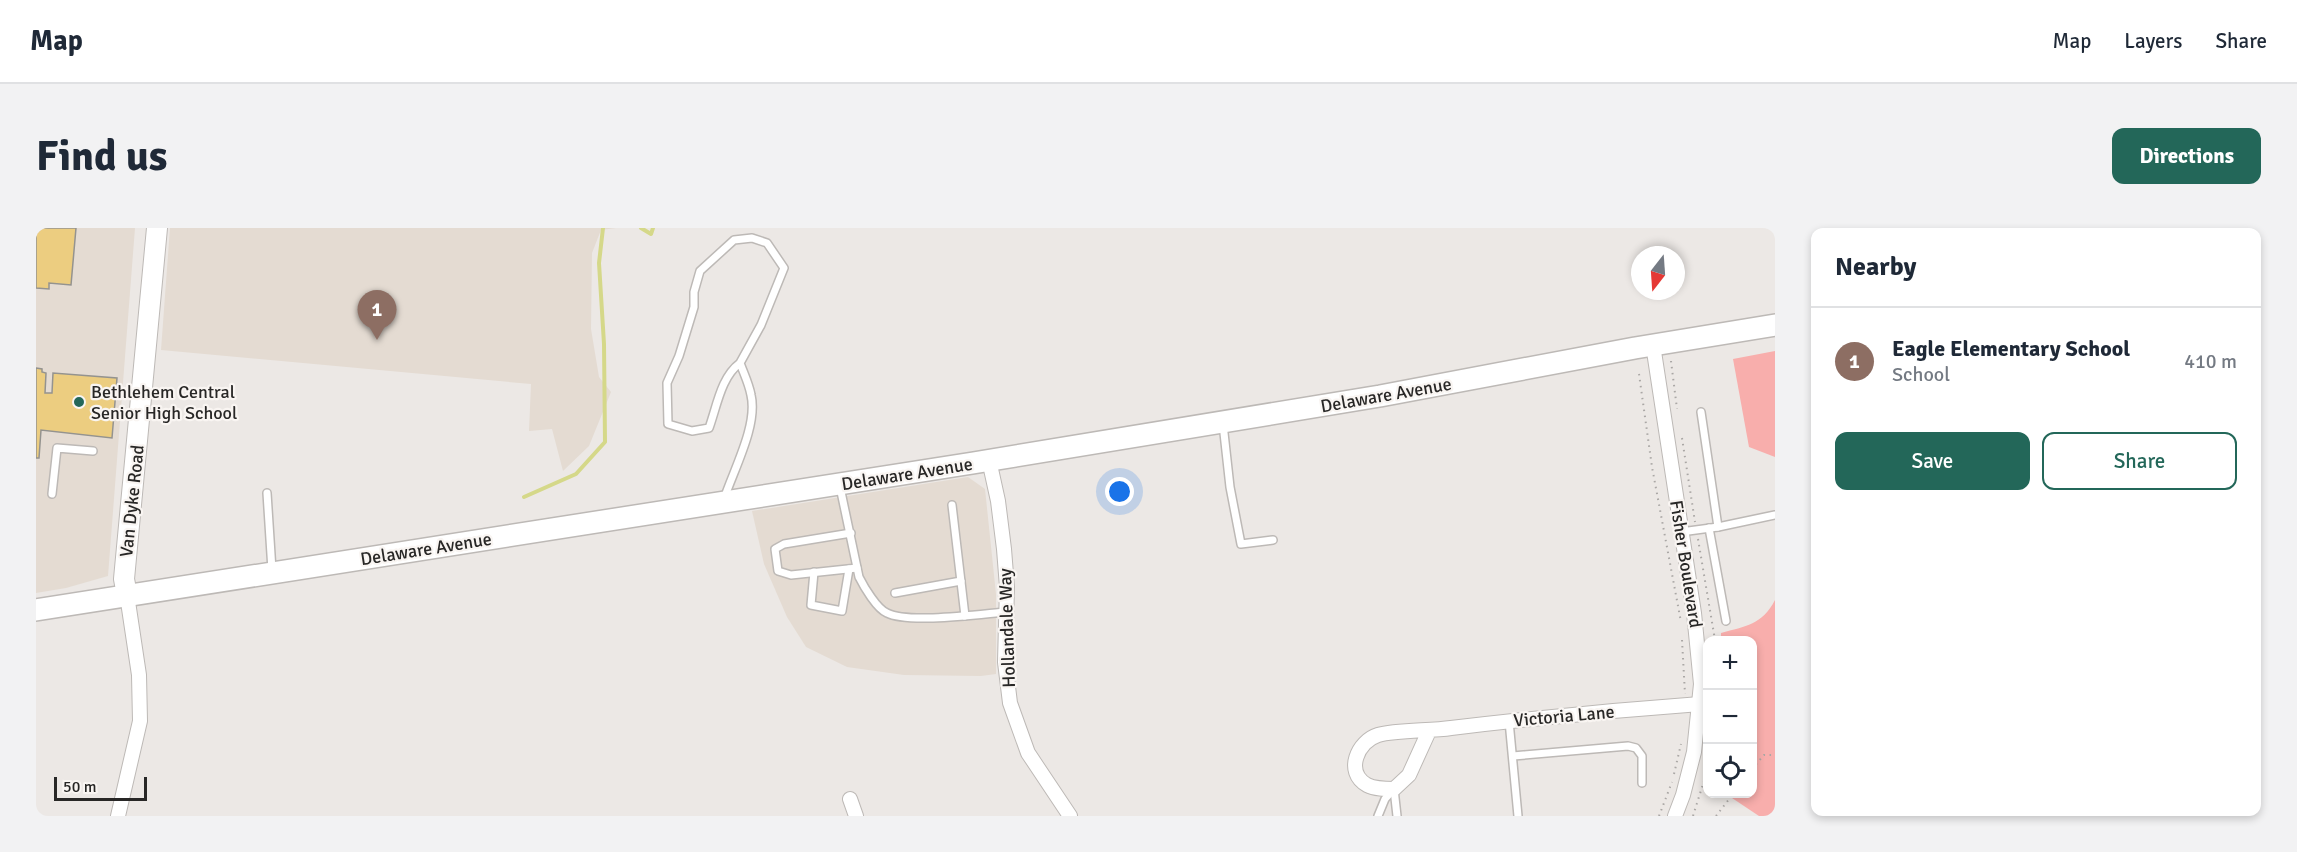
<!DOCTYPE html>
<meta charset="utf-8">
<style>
:root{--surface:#fff;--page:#f2f2f3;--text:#1f2937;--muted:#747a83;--line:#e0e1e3;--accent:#236759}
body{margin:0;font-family:Signika,sans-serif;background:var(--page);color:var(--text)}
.controls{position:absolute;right:18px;bottom:18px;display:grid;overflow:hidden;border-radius:12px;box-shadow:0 3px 9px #0003}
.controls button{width:54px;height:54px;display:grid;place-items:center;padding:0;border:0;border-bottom:2px solid var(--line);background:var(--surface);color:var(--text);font:30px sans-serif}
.compass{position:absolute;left:1595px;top:18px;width:54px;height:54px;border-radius:50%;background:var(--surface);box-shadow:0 3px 9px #0003;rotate:197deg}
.scale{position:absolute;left:18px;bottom:15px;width:93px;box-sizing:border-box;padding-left:6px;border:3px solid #282726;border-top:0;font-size:16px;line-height:21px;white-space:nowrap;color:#282726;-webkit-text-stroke:4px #f9f5f2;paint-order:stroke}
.you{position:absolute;left:1084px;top:264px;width:21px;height:21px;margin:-15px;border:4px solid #fff;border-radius:50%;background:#1a73e8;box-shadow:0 0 0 9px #1a73e833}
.badge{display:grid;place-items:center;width:39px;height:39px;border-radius:50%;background:var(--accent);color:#fff;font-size:20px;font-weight:700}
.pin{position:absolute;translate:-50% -50px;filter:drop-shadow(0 2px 3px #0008)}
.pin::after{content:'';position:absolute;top:32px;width:21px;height:18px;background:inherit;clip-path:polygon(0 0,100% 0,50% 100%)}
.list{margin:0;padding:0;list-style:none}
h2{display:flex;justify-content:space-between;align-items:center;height:78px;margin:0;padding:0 24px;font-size:26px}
h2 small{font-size:20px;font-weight:400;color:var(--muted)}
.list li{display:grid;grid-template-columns:39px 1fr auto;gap:18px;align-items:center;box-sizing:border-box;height:108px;padding:0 24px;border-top:2px solid var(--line)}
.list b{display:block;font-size:22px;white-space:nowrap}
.list p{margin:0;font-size:20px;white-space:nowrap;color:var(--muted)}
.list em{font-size:20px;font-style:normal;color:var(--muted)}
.actions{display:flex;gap:12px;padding:18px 24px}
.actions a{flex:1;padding:14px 0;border:2px solid var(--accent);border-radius:12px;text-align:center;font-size:21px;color:var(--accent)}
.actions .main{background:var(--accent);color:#fff}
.icon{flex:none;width:33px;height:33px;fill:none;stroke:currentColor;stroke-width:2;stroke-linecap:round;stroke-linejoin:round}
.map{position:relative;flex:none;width:1739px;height:588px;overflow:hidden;border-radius:12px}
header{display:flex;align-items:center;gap:36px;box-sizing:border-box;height:84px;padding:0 30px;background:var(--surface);border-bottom:2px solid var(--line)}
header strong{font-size:28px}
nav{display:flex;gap:33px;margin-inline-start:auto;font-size:21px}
.intro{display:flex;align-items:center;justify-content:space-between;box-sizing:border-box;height:144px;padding:0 36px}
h1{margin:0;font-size:42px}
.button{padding:15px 27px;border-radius:12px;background:var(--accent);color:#fff;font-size:21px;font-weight:700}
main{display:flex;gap:36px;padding:0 36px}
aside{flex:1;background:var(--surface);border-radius:12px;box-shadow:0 3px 9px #0003}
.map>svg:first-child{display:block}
</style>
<header>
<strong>Map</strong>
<nav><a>Map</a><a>Layers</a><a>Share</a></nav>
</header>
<div class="intro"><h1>Find us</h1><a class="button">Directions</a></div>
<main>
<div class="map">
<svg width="1739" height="588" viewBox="0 0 1739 588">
<rect width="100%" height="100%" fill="#ece8e5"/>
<g fill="#e4dbd2">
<polygon points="0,0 99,0 72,348 30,360 0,365"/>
<polygon points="134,0 580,0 565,2 556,25 555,101 563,149 575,164 553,218 527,243 516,201 493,203 495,156 125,122"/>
<polygon points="932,249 949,261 960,366 960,446 945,448 868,447 811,439 770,419 751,389 728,336 716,283"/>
</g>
<g fill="#f8aeac">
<polygon points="1739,123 1739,229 1713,219 1697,131"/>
<path d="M1739 372V588H1723L1690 566H1716V412H1685V405C1710 398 1726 397 1739 372Z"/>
</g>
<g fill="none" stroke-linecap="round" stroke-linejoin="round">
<g stroke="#d5d889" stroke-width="4">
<polyline points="605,0 615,6 617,0"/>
<polyline points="488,269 540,246 569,214 568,116 563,35 567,0"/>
</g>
</g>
<g fill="#eccd80" stroke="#94938f" stroke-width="1.5">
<polygon points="0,0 40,0 35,57 13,55 13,61 0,60"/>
<polygon points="0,140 6,141 6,144 10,145 9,165 16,165 17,145 81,150 76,210 5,202 3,230 0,230"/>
</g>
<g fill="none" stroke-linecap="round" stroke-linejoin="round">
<g stroke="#bdb9b6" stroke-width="10">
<g id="lane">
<polyline points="1187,196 1194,259 1205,316 1237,312"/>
<path d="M804 259 823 349C828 359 841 381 851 385 872 396 945 386 970 384"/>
<polyline points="231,265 236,342"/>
<polyline points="16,266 21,220 57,223"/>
<path d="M688 271C698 241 722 197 715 167 713 156 708 146 704 135L725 97 748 40 731 15 716 10 698 12 664 43 658 64V79L643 128 631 155 632 196 656 203 673 200C681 178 685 149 704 135"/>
<polyline points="916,277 929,388"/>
<polyline points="1682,299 1739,287"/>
<polyline points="1673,300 1690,393"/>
<polyline points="1645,304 1682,299 1665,184"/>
<polyline points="815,305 748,316 739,321 742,343 755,347 821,340"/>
<polyline points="778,344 775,377 806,383 813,341"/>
<polyline points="859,365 925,353"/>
<polyline points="1473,493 1482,588"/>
<polyline points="1477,528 1592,518 1600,520 1606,528 1606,555"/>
<polyline points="1358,561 1361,588"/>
<polyline points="1342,588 1349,571 1356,563"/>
</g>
</g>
<g stroke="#bdb9b6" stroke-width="16">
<g id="street">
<polyline points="1617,117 1658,385 1665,456 1658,524 1647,567 1639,588"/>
<polyline points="953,232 962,273 968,321 971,359 969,434 974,475 992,525 1034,588"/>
<path d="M1393 503 1373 547 1358 561C1349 561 1339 561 1331 557 1308 544 1322 513 1342 507 1360 502 1395 503 1415 500 1498 490 1581 482 1664 476"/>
<polyline points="814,571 820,588"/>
<polyline points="82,588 104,493 103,447 91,367"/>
</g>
</g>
<g stroke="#bdb9b6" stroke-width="22">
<polyline id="secondary" points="91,367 88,351 121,0"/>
</g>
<g stroke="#bdb9b6" stroke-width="24">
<polyline id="primary" points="0,382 937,235 1344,168 1599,120 1739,97"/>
</g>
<g stroke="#aaa7a5" stroke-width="2" stroke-dasharray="1.5 4.5" stroke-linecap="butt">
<polyline points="1635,133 1641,181"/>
<polyline points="1603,146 1616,239 1645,394"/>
<polyline points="1646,210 1659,294"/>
<polyline points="1662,311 1679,412"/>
<polyline points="1646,412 1649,466"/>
<polyline points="1716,541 1728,527 1739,527"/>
<polyline points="1638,546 1645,516"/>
<polyline points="1623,588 1636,554"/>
<polyline points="1657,588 1672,540"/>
<polyline points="1680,588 1697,566"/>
</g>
<use href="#lane" stroke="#fff" stroke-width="7"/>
<use href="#street" stroke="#fff" stroke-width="14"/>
<use href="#secondary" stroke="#fff" stroke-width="20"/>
<use href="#primary" stroke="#fff" stroke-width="21"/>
</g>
<circle fill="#236759" stroke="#f9f5f2" stroke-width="2" cx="43" cy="174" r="6"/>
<g text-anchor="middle" stroke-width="4.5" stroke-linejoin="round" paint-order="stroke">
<g font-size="18" fill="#282726" stroke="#f9f5f2" text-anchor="start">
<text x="55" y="170">Bethlehem Central<tspan x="55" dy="21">Senior High School</tspan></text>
</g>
<g font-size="18" fill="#282726" stroke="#f9f5f2">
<text transform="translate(1350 167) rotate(-10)" y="6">Delaware Avenue</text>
<text transform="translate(871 246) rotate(-9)" y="6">Delaware Avenue</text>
<text transform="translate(96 273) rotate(-84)" y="6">Van Dyke Road</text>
<text transform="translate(390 321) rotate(-9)" y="6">Delaware Avenue</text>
<text transform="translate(1650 336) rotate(81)" y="6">Fisher Boulevard</text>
<text transform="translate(971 400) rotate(-92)" y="6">Hollandale Way</text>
<text transform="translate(1528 488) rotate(-5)" y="6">Victoria Lane</text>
</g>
</g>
</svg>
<div class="controls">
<button>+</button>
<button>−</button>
<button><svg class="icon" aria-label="locate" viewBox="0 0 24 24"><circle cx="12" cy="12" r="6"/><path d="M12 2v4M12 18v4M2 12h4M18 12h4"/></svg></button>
</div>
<svg class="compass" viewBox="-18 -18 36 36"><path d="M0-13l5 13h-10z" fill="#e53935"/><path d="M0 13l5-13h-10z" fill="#747a83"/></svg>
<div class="scale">50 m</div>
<div class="you"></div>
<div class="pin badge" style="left:341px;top:112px;background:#8d6e63">1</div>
</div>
<aside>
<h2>Nearby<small></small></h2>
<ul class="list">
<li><span class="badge" style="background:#8d6e63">1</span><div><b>Eagle Elementary School</b><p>School</p></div><em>410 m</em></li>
</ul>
<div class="actions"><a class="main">Save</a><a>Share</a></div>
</aside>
</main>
